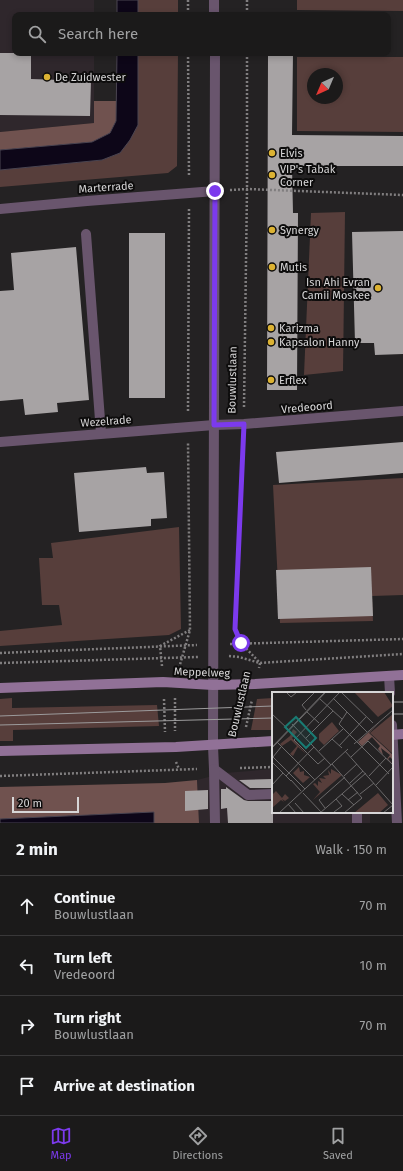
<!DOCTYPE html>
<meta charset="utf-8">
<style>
:root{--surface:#1b1a1a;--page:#282727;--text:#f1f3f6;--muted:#a0a1a2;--line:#393839;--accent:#7c3aed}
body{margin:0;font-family:"Fira Sans",sans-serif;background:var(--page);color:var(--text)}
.compass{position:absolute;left:307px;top:68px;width:36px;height:36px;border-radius:50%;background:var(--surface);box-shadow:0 2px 6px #0003;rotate:224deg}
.scale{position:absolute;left:12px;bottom:10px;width:67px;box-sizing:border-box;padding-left:4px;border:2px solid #d7d6d7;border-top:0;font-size:11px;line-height:14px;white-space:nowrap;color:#d7d6d7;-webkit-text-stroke:3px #0d0c0c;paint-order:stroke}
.stop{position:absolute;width:12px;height:12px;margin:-9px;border:3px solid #7c3aed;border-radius:50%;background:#fff}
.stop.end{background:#7c3aed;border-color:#fff;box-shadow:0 1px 4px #0008}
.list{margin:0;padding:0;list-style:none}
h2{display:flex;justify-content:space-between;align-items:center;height:52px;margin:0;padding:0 16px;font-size:17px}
h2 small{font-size:13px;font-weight:400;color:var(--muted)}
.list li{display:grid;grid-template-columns:26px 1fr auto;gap:12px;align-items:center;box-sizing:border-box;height:60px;padding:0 16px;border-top:1px solid var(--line)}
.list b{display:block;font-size:15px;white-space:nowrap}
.list p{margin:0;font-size:13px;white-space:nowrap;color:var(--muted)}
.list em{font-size:13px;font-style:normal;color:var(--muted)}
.icon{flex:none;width:22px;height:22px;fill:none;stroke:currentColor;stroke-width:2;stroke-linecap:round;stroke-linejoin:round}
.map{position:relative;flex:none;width:403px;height:823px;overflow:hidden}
.search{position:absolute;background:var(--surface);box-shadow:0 2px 6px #0003;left:12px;right:12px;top:12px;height:44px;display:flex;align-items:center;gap:10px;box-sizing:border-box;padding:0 14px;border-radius:8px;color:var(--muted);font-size:15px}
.sheet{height:292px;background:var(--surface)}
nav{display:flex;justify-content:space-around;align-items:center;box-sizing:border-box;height:56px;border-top:1px solid var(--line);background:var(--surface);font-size:11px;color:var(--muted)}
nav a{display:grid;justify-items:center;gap:2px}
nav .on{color:var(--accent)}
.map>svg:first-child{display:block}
</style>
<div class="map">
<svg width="403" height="823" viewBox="0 0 403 823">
<rect width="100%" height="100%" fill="#242223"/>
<g fill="#2f272c">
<polygon points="0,0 94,0 94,15 15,15 15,53 94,53 94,123 0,132"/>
<polygon points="273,769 273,812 370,812 370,823 199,823 197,780 224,773"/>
</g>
<g fill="#573e3b" fill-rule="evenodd">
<rect x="138" y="0" width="40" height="15"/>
<polygon points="297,0 403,0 403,11 297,10"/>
<polygon points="138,53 178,53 177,166 168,173 0,187 0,170 102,160 120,153 138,125"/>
<path d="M297 57H403V132L297 131ZM313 74H337V98H313Z"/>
<polygon points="345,212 343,371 304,375 311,213"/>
<polygon points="403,478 403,595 372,596 373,621 280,623 273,485"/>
<polygon points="179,527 181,629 169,635 0,646 0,631 62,625 59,605 42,605 39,558 53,558 51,543"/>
<polygon points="12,698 12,708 157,705 159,726 13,730 13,741 0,741 0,699"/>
<polygon points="273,698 273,730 251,730 257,699"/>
</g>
<g fill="#70524f">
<polygon points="94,101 116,101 116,121 110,133 92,142 0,150 0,132 94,123"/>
<polygon points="197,780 199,823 154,823 154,812 0,819 0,787 165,783"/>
</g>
<g fill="#0d0618" stroke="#4a4451">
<rect x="117" y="0" width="21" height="15"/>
<polygon points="117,53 138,53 138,125 130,140 120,153 102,160 0,170 0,150 92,142 110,133 116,121"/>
<polygon points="154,812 154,823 0,823 0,819"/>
</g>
<g fill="#a7a3a4">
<polygon points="0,53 31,53 31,79 91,81 90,116 0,115"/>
<polygon points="268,53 293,53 292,135 403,136 403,166 292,166 293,213 298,213 297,390 267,390"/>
<polygon points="403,231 403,354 375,355 374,343 355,343 352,232"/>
<rect x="129" y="233" width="36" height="165"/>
<polygon points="76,247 89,400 57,403 58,412 25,415 23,399 0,401 0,291 14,290 11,253"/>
<polygon points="403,442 403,473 279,483 276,452"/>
<polygon points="146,467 147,473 164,472 167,518 151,519 151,526 79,532 74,473"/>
<polygon points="371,567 373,616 278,619 276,570"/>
<polygon points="273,779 273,788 250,788 239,780"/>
<polygon points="226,787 244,800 248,801 273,801 273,823 228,823 227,808 221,809 221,789 226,789"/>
<polygon points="208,790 208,809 185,811 185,791"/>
</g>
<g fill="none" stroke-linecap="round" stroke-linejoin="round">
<g stroke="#807e7f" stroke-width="2.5" stroke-dasharray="2 2" stroke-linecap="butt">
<polyline points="188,0 188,15"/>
<polyline points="247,0 247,15"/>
<polyline points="188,53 189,177"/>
<polyline points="230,190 247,189 403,195"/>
<polyline points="244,407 247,189 247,53"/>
<polyline points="188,411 189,208"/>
<polyline points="243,440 235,629 241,643 260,663 259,668"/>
<polyline points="230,644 403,639"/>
<polyline points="0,653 197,645"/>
<polyline points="229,656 239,657 260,663 403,654"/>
<polyline points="0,663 198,657"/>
<polyline points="162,666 160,646 190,630"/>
<polyline points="179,668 190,630 188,442"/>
<polyline points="175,698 175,731"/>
<polyline points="164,699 165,732"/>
<polyline points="246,727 252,700"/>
<polyline points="176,762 179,769"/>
<polyline points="240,768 273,767"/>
<polyline points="0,776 197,769"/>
</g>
<g stroke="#69556d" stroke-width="10">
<polyline points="86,234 101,433"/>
<polyline points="213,746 214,769 248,795 273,794"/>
<polyline points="214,769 215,823"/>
<polyline points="357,812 357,823"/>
</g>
<g stroke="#69556d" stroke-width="10">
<polyline points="214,0 214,15"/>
<polyline points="0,209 87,201 215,191"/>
<polyline points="0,442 214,425 244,424 403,411"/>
<polyline points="389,676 390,693"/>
<polyline points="392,725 397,823"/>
<polyline points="213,746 215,53"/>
</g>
<g stroke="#917197" stroke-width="10">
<polyline points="0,688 163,682 213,685 255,684 403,675"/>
<polyline points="392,735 403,734"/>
<polyline points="0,751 176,747 273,741"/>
</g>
<g stroke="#9c9b9c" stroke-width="1">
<polyline points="392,702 403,702"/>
<polyline points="392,714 403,714"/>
<polyline points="0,716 273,706"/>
<polyline points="0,725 273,718"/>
</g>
</g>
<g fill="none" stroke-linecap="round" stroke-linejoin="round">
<polyline stroke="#7c3aed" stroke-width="5" points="215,191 214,425 244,424 235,629 241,643"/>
</g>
<g fill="#dcb233" stroke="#0d0c0c" stroke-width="1.5">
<circle cx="47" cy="77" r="4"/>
<circle cx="272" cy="153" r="4"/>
<circle cx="272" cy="175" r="4"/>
<circle cx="272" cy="230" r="4"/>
<circle cx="272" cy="267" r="4"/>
<circle cx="378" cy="288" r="4"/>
<circle cx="271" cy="328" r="4"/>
<circle cx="271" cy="342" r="4"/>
<circle cx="271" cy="380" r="4"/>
</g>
<g text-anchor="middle" stroke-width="4" stroke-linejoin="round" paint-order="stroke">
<g font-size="11" fill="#d7d6d7" stroke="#0d0c0c" text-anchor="start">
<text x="55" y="81">De Zuidwester</text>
<text x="280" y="157">Elvis</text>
<text x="280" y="173">VIP's Tabak<tspan x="280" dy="13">Corner</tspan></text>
<text x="280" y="234">Synergy</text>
<text x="280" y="271">Mutis</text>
<text x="370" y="286" text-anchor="end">Isn Ahi Evran<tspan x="370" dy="13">Camii Moskee</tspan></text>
<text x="279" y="332">Karizma</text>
<text x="279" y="346">Kapsalon Hanny</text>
<text x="279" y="384">Erflex</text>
</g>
<g font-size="11" fill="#d7d6d7" stroke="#0d0c0c">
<text transform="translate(106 187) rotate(-4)" y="4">Marterrade</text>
<text transform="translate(232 380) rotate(-89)" y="4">Bouwlustlaan</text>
<text transform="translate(307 407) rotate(-5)" y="4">Vredeoord</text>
<text transform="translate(106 421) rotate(-4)" y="4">Wezelrade</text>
<text transform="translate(202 672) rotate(2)" y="4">Meppelweg</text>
<text transform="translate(239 704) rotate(-77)" y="4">Bouwlustlaan</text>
</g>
</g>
<g transform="translate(272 692)">
<rect width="121" height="121" fill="#242223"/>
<path d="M82 0H112L121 14 106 25ZM121 22V62L98 41ZM60 30 67 39 52 53 47 48V42ZM21 37 25 40 20 46 34 62 26 55 21 64 18 62 25 54 19 48 10 54 8 52 18 44ZM27 75 28 80 32 79V83L38 85 31 91 21 81ZM59 77 70 83 41 108 48 100 41 92 43 91 46 94V89L50 91 47 86 54 87 51 84 57 83 56 78 59 82ZM4 99 10 106 13 102 17 106 13 109 10 107 12 110 9 108 0 116V103ZM106 101 116 113 107 121H82Z" fill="#573e3b"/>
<path d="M108 30 97 41 121 63V68L118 65 116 67 121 72 115 67 118 63 109 56 111 63 106 57 108 54 100 45 90 54 86 50Z" fill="#70524f"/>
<path fill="none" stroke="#6c6a6b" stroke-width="1" d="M14 0 19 5 25 0M69 0 101 31M61 6 95 40M48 7 70 27M34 18 30 13 43 0M35 20 47 31M75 20 67 32 117 82M0 22 17 38M20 32 59 73M34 46 61 19M60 47 70 56M5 50 43 88M82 52 121 18M67 54 94 25M0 55 53 0M9 55 1 65 33 97M0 56 54 0M47 59 71 37M73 59 121 113M79 65 96 49 121 73M53 66 46 72 22 48 68 0M0 70 19 89M60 72 90 106 72 121M14 84 42 55M72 84 85 72M97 84 114 66M19 88 29 99M78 91 91 79M0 93 11 81M104 93 121 75M31 101 50 121M70 102 82 113M88 102 102 91M76 108 86 100M23 111 32 121M16 112 24 121M53 116 47 108 73 85M62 120 70 114 64 107M7 121 76 57M48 121 94 81M111 121 121 113"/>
<path fill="#197b73" fill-opacity="0.15" stroke="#197b73" stroke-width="2" d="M24 25 44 46 34 56 13 35Z"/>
<rect width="121" height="121" fill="none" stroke="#d7d6d7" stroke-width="2"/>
</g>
</svg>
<svg class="compass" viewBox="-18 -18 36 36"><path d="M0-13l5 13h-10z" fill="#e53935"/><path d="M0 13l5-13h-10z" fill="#a0a1a2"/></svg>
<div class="scale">20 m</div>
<div class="stop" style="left:241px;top:643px"></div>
<div class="stop end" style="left:215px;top:191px"></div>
<div class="search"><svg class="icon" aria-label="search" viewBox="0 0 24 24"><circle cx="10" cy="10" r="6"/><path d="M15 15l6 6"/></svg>Search here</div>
</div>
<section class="sheet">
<h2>2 min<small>Walk · 150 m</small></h2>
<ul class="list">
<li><svg class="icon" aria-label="ahead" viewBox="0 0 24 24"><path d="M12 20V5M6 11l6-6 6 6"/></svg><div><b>Continue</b><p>Bouwlustlaan</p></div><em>70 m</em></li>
<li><svg class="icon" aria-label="left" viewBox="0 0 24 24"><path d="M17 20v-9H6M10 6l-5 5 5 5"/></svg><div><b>Turn left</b><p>Vredeoord</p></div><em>10 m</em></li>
<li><svg class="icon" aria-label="right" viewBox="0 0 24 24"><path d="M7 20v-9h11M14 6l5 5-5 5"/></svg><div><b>Turn right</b><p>Bouwlustlaan</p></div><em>70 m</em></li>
<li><svg class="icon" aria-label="arrive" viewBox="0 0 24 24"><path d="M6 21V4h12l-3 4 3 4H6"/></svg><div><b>Arrive at destination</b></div></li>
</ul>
</section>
<nav>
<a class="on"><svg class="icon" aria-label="map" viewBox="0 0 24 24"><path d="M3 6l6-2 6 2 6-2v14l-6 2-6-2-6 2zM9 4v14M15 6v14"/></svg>Map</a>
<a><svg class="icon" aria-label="directions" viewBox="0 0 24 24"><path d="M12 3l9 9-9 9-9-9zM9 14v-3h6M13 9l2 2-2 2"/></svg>Directions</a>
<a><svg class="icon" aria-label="saved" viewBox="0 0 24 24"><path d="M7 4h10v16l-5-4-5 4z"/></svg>Saved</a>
</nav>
